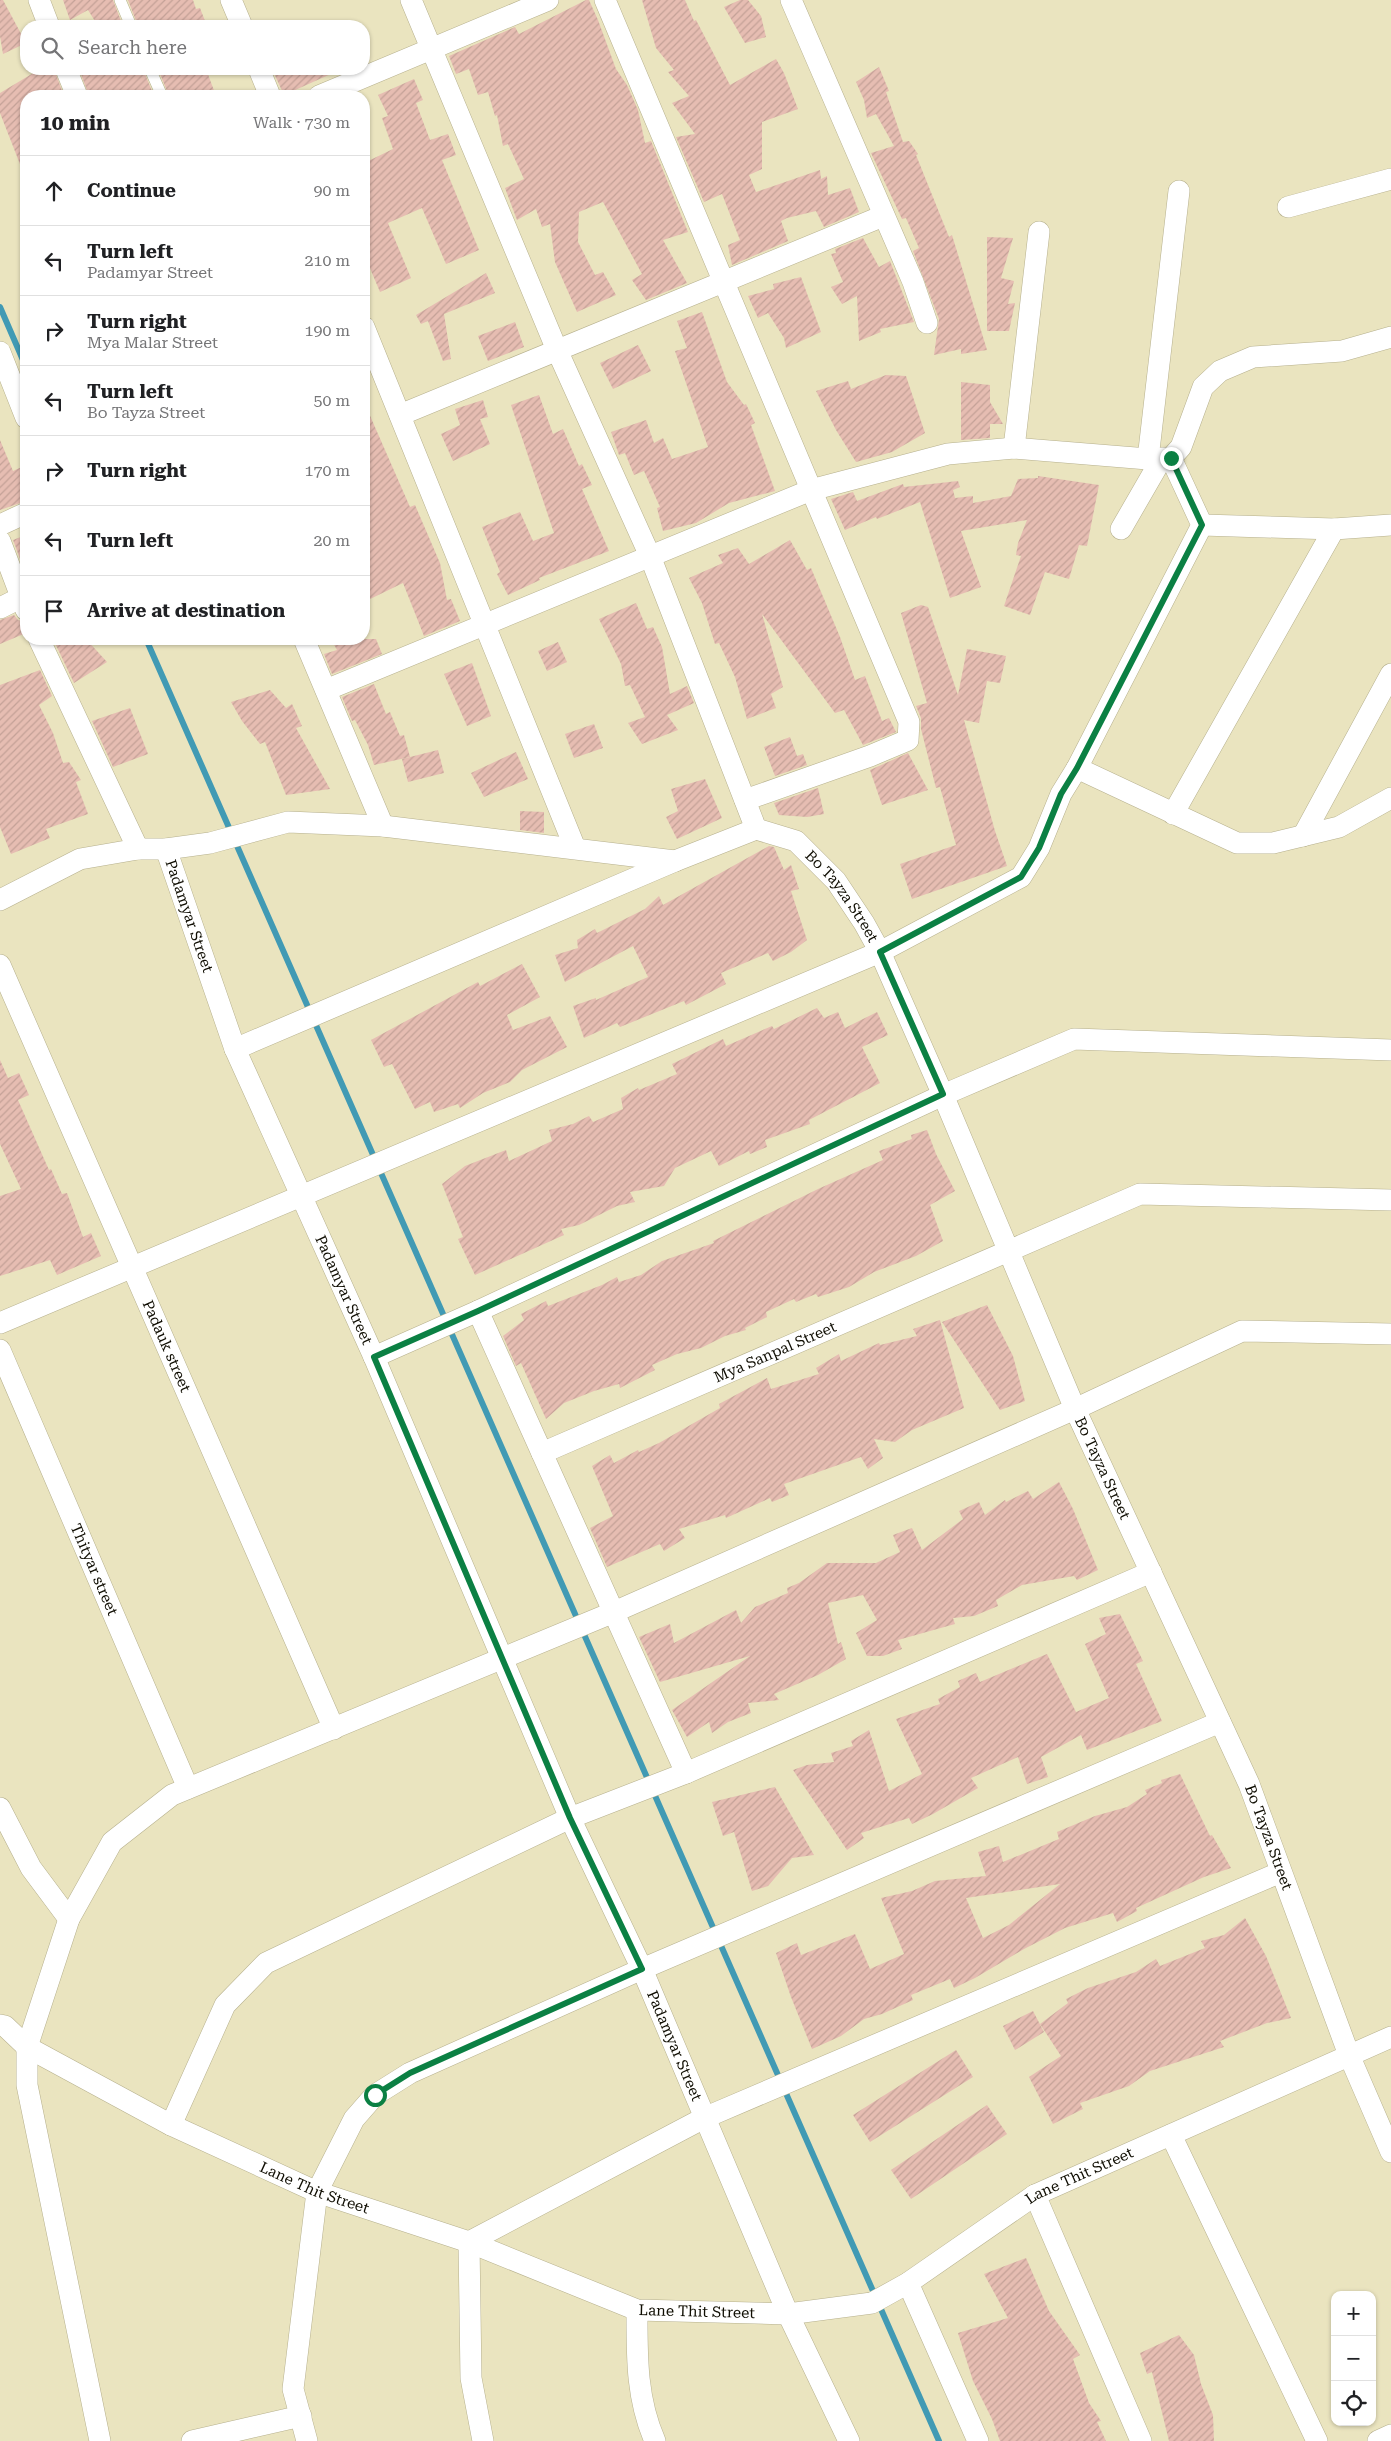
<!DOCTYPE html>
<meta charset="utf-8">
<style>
:root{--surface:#fff;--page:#f6f6f6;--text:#202124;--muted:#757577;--line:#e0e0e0}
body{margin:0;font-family:"Roboto Serif",serif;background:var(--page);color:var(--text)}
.controls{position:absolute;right:15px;bottom:15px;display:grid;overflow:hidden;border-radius:10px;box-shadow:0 1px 4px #0004}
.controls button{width:45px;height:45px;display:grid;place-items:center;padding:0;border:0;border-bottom:1px solid var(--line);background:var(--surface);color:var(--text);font:25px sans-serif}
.stop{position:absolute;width:15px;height:15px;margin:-11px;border:4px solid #0b8043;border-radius:50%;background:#fff}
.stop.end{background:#0b8043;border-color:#fff;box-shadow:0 1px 5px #0008}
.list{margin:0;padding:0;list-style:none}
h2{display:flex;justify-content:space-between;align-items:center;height:65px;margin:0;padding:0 20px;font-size:21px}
h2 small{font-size:16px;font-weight:400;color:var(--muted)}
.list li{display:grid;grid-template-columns:32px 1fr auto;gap:15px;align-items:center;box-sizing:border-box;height:70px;padding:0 20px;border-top:1px solid var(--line)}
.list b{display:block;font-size:19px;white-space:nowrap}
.list p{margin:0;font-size:16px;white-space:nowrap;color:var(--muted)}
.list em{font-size:16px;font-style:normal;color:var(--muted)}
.icon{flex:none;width:28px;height:28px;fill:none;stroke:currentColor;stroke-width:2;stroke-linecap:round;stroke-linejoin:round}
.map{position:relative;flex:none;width:1391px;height:2441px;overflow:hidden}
.search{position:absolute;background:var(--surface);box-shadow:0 1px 4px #0004;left:20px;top:20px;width:350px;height:55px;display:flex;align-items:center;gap:12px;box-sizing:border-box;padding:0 18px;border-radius:20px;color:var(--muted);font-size:19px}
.panel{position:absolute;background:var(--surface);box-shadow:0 1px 4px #0004;left:20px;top:90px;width:350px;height:555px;border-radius:20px}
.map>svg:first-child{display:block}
</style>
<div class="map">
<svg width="1391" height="2441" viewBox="0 0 1391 2441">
<defs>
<pattern id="building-hatch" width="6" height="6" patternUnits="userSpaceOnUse" patternTransform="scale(1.25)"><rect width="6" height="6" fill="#e6bdb2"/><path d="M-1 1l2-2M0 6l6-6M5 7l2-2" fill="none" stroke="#c4a197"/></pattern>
</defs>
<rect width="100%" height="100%" fill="#eae4bf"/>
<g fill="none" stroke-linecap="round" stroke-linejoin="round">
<g stroke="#419ab4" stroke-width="6">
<polyline points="0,307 26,367"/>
<polyline points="146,639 939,2441"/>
</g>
</g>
<g fill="url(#building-hatch)" fill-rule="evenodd">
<polygon points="0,0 3,0 26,43 3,54 0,36"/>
<polygon points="63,0 113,0 123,26 98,26 88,10 70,20"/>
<polygon points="128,0 193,0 196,9 200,8 207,26 138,26"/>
<polygon points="586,0 589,0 598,20 616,69 627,85 638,110 645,143 651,141 688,232 663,240 687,283 646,300 632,280 642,274 603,202 579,212 578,242 595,275 603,272 616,295 577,312 555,262 550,224 542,227 536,209 517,220 505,188 524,179 508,144 503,146 497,115 495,116 488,92 478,95 469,69 456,74 449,56 515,27 519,34"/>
<polygon points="642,0 685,0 694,21 696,20 730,85 776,59 784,73 798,109 762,122 762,169 749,175 756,192 820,170 821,179 827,176 828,195 850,188 859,212 824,227 816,211 787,218 781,221 788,241 732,265 728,245 740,240 722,194 704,202 676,137 695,134 672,103 689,96 668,72 674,70 656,48"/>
<polygon points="740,0 748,0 761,16 766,37 745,43 724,7"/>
<polygon points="879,67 889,91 886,92 903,142 909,141 918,154 916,155 949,237 952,235 987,350 961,354 961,349 934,355 939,319 913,251 919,248 906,218 902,219 871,153 894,146 876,114 867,118 864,100 856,82"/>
<polygon points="40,69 54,69 64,96 26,96 25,177 0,113 0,93"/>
<polygon points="79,69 143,69 154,96 89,96"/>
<polygon points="158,69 206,69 216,96 169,96"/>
<polygon points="272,69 342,69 284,95"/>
<polygon points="414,79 423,100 416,103 430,140 448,134 456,155 442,160 479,250 446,264 422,208 388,223 411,278 380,292 364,254 364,163 393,149 382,118 388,116 378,95"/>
<polygon points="987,237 1013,238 1001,278 1014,281 1008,304 1015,303 1009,331 987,331"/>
<polygon points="863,238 879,267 890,261 914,322 880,329 881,332 859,341 857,296 842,304 831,287 843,282 831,254 836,253 835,249"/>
<polygon points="486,273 495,293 444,314 451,359 443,361 428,321 421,324 416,315"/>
<polygon points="801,277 821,332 786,348 784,338 768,313 758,318 748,296 774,289 773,284"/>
<polygon points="702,312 727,382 744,405 746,404 755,423 751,425 775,491 729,503 696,523 663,531 657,508 660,507 644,471 634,475 625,453 619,455 611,432 646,420 654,443 663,438 672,459 708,447 675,351 687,348 677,321"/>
<polygon points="515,322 524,347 488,361 478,336"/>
<polygon points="638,345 651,371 613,389 600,363"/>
<polygon points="886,375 906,376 925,433 892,452 856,462 836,430 816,391 848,381 851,389"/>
<polygon points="961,382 990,385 990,402 1003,424 990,424 990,438 961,440"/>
<polygon points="539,395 553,434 563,429 579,466 582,464 592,485 582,489 609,551 539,578 540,580 508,595 497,574 500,572 482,527 520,512 533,541 554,533 511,405"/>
<polygon points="483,400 488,417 480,419 490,444 453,461 441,434 460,425 455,409"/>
<polygon points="364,402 410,507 415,505 440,563 447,600 451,599 460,621 424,636 403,583 364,602"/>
<polygon points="0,440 13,471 26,465 26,501 0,510"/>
<polygon points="1038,476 1099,485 1087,546 1079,545 1069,579 1045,572 1030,615 1004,606 1021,556 1016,555 1018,543 1027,520 961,531 981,587 950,598 920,502 877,519 876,517 845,530 831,499 853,492 857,501 903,484 904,487 958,481 960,487 953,490 955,498 973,496 973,503 1011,496 1018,479 1038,478"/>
<polygon points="26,535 26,575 13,540"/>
<polygon points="790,540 807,570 811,568 840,637 855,680 865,676 882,721 889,718 896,732 863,745 844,710 835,713 762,614 783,687 771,694 776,708 747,719 735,677 719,643 715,644 702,603 689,578 723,563 718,555 738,548 749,564"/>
<polygon points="636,603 647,629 653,627 662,647 670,694 687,686 694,703 667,715 678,730 642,744 628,723 645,717 630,685 625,686 621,664 599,619"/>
<polygon points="921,605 928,607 958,695 967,649 1006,656 1000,683 987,681 979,723 964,720 995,831 1007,866 912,899 900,864 956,845 940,787 936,788 921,729 921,718 916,706 927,703 901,613"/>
<polygon points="14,615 18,620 26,622 26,633 0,644 0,620"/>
<polygon points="53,639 86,639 107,662 74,683"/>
<polygon points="331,639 376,639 382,654 332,674 324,654 337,650"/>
<polygon points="558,642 567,662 547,671 538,651"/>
<polygon points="472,663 491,716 467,726 444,674"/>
<polygon points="40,670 52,696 39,705 53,733 63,763 69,762 81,780 76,782 88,814 46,829 50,838 11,854 0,827 0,685"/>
<polygon points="374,684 386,714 390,712 400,736 404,735 410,757 374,765 368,745 355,720 352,721 342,697"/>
<polygon points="270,690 286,708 292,704 302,726 296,728 330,789 286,795 265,742 260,744 242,721 231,702"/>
<polygon points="130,708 148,754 113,767 92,721"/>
<polygon points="594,724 603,748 574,758 565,734"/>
<polygon points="790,737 797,756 803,754 807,765 775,776 764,747"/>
<polygon points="438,750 444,773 408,782 402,759"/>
<polygon points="516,752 528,779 484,797 471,773"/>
<polygon points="908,753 928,790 882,805 870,770"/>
<polygon points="705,779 722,818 677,839 666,817 678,811 671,789"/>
<polygon points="818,788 824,814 807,817 779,815 774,803"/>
<polygon points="520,811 544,812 544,833 520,830"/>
<polygon points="769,846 774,847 784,870 791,865 799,889 791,891 807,940 791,952 773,961 768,953 721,973 726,984 686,1005 684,1001 620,1027 617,1023 584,1038 573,1006 596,998 596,1000 648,977 633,946 565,982 555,955 578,948 577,940 595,929 597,933 645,909 659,896 663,905"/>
<polygon points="522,964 540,997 507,1015 513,1030 550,1016 567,1047 522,1070 510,1082 483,1093 460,1108 458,1104 434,1112 430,1102 415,1109 392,1064 384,1067 371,1040 478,982 480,986"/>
<polygon points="817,1008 824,1018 838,1012 845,1028 877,1012 888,1035 862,1047 880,1083 809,1120 810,1124 765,1140 767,1147 750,1154 749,1151 719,1166 711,1151 675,1168 664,1186 630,1192 635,1202 617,1206 579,1225 561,1229 564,1235 475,1275 458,1239 463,1237 442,1184 465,1166 506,1150 509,1161 552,1141 549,1130 573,1124 589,1116 593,1122 623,1109 621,1098 638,1088 639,1090 677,1074 672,1064 723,1039 726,1046 772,1026 774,1029"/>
<polygon points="0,1060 8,1078 19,1073 29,1095 18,1100 49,1170 51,1169 62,1194 67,1193 83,1237 91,1233 101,1256 57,1275 50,1260 0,1276 0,1196 21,1189 0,1144"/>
<polygon points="927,1130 936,1154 955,1191 930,1205 943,1241 916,1256 874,1272 849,1287 818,1297 816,1294 796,1302 794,1299 766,1312 767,1317 745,1328 746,1330 725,1336 701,1348 677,1354 652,1365 655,1370 620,1388 619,1384 594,1391 564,1403 546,1419 521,1363 516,1366 503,1336 524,1320 521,1314 546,1301 548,1306 602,1285 617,1277 619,1282 641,1275 662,1261 714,1243 713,1241 818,1189 883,1160 879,1151 912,1139 911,1135"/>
<polygon points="987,1305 1013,1356 1025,1401 1000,1410 942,1322"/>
<polygon points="940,1320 964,1408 912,1430 895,1442 874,1439 883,1458 868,1469 861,1457 784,1484 789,1495 772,1502 770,1498 726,1518 725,1515 679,1529 685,1538 664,1551 660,1544 607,1567 590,1528 613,1516 592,1466 610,1455 614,1463 638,1450 639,1452 659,1443 720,1408 719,1404 767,1378 771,1389 819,1374 816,1368 839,1354 841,1361 879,1343 880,1345 917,1336 913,1329"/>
<polygon points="1059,1482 1073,1509 1098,1570 1077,1580 1074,1576 1022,1585 996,1600 998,1606 974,1616 953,1618 955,1624 898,1640 902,1649 883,1656 867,1656 856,1633 877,1620 863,1595 828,1603 838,1644 841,1642 846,1659 818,1675 774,1694 779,1700 748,1703 751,1713 728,1722 712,1733 709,1722 687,1737 672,1710 750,1656 660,1682 639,1637 670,1624 674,1643 736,1610 741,1623 755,1607 788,1593 787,1588 799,1583 827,1563 876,1563 900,1552 893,1535 912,1528 922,1550 963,1519 959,1511 979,1502 985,1515 1005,1500 1006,1502 1028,1491 1033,1499"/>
<polygon points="1120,1614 1143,1661 1136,1664 1162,1721 1087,1750 1081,1735 1041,1757 1048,1777 1027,1784 1018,1757 971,1778 978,1788 933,1814 912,1824 909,1818 861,1833 864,1838 847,1850 793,1770 807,1765 834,1762 831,1753 853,1746 851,1741 869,1730 889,1791 922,1774 896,1719 940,1704 938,1699 960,1687 958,1681 976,1673 980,1682 1047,1654 1076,1712 1109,1698 1085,1644 1106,1634 1099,1618"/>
<path d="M1180 1774 1210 1836 1212 1835 1231 1868 1204 1877 1136 1908 1137 1911 1117 1922 1113 1913 1065 1928 1024 1949 975 1978 954 1988 950 1979 911 1995 913 2000 882 2014 864 2019 841 2036 812 2049 791 1997 776 1953 797 1943 801 1955 855 1934 870 1969 904 1954 881 1898 912 1891 935 1881 986 1876 978 1852 999 1846 1003 1862 1059 1839 1057 1832 1095 1816 1127 1807 1147 1794 1145 1790 1162 1783 1161 1780ZM1060 1884 1009 1925 983 1938 966 1898Z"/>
<polygon points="775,1787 814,1855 792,1858 768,1886 752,1891 734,1832 723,1836 712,1802"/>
<polygon points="1245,1918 1266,1956 1291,2018 1267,2023 1220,2041 1224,2047 1150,2071 1129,2086 1080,2103 1083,2109 1053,2124 1029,2077 1061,2056 1040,2024 1068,2003 1066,1999 1088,1988 1136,1972 1156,1959 1160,1966 1205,1948 1201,1941 1224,1935"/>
<polygon points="1033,2011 1044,2032 1015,2050 1003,2026"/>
<polygon points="956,2050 973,2077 870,2142 853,2115"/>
<polygon points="987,2105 1007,2134 911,2199 891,2170"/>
<polygon points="1026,2258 1049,2311 1080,2355 1073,2359 1089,2403 1101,2421 1097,2422 1106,2441 1000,2441 992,2419 973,2381 958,2333 1008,2318 984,2274"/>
<polygon points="1179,2335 1194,2355 1201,2384 1213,2415 1214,2441 1169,2441 1152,2372 1147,2374 1140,2353"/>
</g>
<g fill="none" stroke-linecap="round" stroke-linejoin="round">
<g stroke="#b6b08d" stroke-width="12">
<g id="lane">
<polyline points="120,0 131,26"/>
<polyline points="150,69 162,96"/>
</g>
</g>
<g stroke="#b6b08d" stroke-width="22">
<g id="street">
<polyline points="39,0 49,26"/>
<polyline points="231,0 242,26"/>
<polyline points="411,0 557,350 650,556 756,829"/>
<polyline points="605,0 909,722 908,740 870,756 745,800"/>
<polyline points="791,0 913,282 927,323"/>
<polyline points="66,69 77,96"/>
<polyline points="259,69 270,96"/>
<polyline points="319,96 548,0"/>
<polyline points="1288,207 1391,179"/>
<polyline points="364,327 575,848"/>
<polyline points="0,352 26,418"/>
<polyline points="400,415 883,216"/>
<polyline points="1014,448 1039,232"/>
<polyline points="1148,459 1179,191"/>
<polyline points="0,525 26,513"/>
<polyline points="1202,525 1334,529 1391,525"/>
<polyline points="1121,529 1162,458"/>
<polyline points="0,541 26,610"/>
<polyline points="0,608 20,598"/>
<polyline points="39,639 138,849"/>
<polyline points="304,639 383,826"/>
<polyline points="326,690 811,490 948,454 1014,448 1148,459 1171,458 1181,447 1203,387 1220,371 1253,357 1342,351 1391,337"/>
<polyline points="1077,768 1237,843 1273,843 1339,827 1391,798"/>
<polyline points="1173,814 1334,529"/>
<path id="s1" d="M756 829 796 841 836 881 864 923 880 952 943 1095 1075 1409 1249 1784 1349 2055 1391 2152"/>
<polyline points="1303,836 1391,674"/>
<path id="s2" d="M166 849 235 1049 374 1357 570 1818 642 1969 788 2314 849 2441"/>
<polyline points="0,900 80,859 138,849 166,849 210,843 288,822 383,826 675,861"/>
<path id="s3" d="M0 965 334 1729"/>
<polyline points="235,1049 675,861 756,829"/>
<polyline points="478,1311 686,1773"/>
<polyline points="0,1323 880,952 1021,877 1039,848 1061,794 1077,768 1202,525 1171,458"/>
<path id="s4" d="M0 1350 188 1788"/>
<polyline points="374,1357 478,1311 943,1095 1074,1039 1391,1050"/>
<path id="s5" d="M542 1453 1140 1194 1391 1200"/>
<polyline points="0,1808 31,1868 69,1919"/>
<path id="s6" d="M0 2025 5 2026 27 2047 171 2125 317 2192 469 2242 637 2310 788 2314 872 2303 908 2283 1035 2195 1391 2037"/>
<polyline points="171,2125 225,2005 266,1963 570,1818 686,1773 1151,1572"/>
<polyline points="1171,2135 1317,2441"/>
<polyline points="1035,2195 1141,2441"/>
<polyline points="908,2283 978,2441"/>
<path d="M637 2310C637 2355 636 2398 655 2441"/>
<polyline points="100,2441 27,2085 27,2047 69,1919 112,1842 172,1795 614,1612 1075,1409 1242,1331 1391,1334"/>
<polyline points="192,2441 301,2416"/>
<polyline points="307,2441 293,2389 317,2192 354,2119 375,2095 410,2073 642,1969 1220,1722"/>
<polyline points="483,2441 471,2378 469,2242 704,2118 1281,1872"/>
<polyline points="1378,2441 1391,2435"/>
</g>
</g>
<use href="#lane" stroke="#fff" stroke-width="11"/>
<use href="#street" stroke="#fff" stroke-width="21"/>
</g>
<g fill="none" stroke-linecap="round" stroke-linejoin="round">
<polyline stroke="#0b8043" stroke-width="6" points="375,2095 410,2073 642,1969 570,1818 374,1357 478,1311 943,1094 880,952 1021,877 1039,848 1061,794 1077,768 1202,525 1171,458"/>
</g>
<g text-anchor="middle" stroke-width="4" stroke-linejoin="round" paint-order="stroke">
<g font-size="15" fill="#0f0d02" stroke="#f8f2cc">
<text dy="5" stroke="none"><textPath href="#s1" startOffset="114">Bo Tayza Street</textPath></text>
<text dy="5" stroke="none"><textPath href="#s2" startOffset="71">Padamyar Street</textPath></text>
<text dy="5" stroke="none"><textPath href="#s2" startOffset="476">Padamyar Street</textPath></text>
<text dy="5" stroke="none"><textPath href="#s3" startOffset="416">Padauk street</textPath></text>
<text dy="5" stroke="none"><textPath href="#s5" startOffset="254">Mya Sanpal Street</textPath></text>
<text dy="5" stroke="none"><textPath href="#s1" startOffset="744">Bo Tayza Street</textPath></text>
<text dy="5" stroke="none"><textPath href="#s4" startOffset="239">Thityar street</textPath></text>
<text dy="5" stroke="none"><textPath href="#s1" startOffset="1149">Bo Tayza Street</textPath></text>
<text dy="5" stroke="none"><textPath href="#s2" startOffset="1301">Padamyar Street</textPath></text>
<text dy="5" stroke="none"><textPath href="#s6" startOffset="1181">Lane Thit Street</textPath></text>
<text dy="5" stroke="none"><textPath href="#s6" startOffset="356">Lane Thit Street</textPath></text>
<text dy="5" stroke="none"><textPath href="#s6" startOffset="761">Lane Thit Street</textPath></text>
</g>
</g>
</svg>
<div class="controls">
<button>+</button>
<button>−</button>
<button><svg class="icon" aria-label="locate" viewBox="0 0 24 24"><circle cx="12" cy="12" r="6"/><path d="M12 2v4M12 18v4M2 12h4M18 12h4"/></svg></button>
</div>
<div class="stop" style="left:375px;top:2095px"></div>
<div class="stop end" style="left:1171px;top:458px"></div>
<div class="search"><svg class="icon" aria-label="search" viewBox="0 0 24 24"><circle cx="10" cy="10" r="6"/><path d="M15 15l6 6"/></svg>Search here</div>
<section class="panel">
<h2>10 min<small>Walk · 730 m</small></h2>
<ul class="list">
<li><svg class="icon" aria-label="ahead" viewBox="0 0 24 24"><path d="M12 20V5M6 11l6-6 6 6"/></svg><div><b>Continue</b></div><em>90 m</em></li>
<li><svg class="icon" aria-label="left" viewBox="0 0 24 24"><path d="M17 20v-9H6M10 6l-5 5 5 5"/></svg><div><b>Turn left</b><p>Padamyar Street</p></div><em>210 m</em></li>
<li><svg class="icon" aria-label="right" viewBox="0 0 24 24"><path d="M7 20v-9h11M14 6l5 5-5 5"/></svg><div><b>Turn right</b><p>Mya Malar Street</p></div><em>190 m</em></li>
<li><svg class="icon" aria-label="left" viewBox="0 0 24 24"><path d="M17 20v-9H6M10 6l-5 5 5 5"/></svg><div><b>Turn left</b><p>Bo Tayza Street</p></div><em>50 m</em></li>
<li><svg class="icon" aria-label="right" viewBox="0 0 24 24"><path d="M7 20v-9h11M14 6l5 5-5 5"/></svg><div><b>Turn right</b></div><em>170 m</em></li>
<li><svg class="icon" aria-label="left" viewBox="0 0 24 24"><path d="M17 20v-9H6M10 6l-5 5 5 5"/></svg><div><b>Turn left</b></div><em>20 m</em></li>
<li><svg class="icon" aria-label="arrive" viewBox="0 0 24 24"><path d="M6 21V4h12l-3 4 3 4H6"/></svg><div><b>Arrive at destination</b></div></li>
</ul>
</section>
</div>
